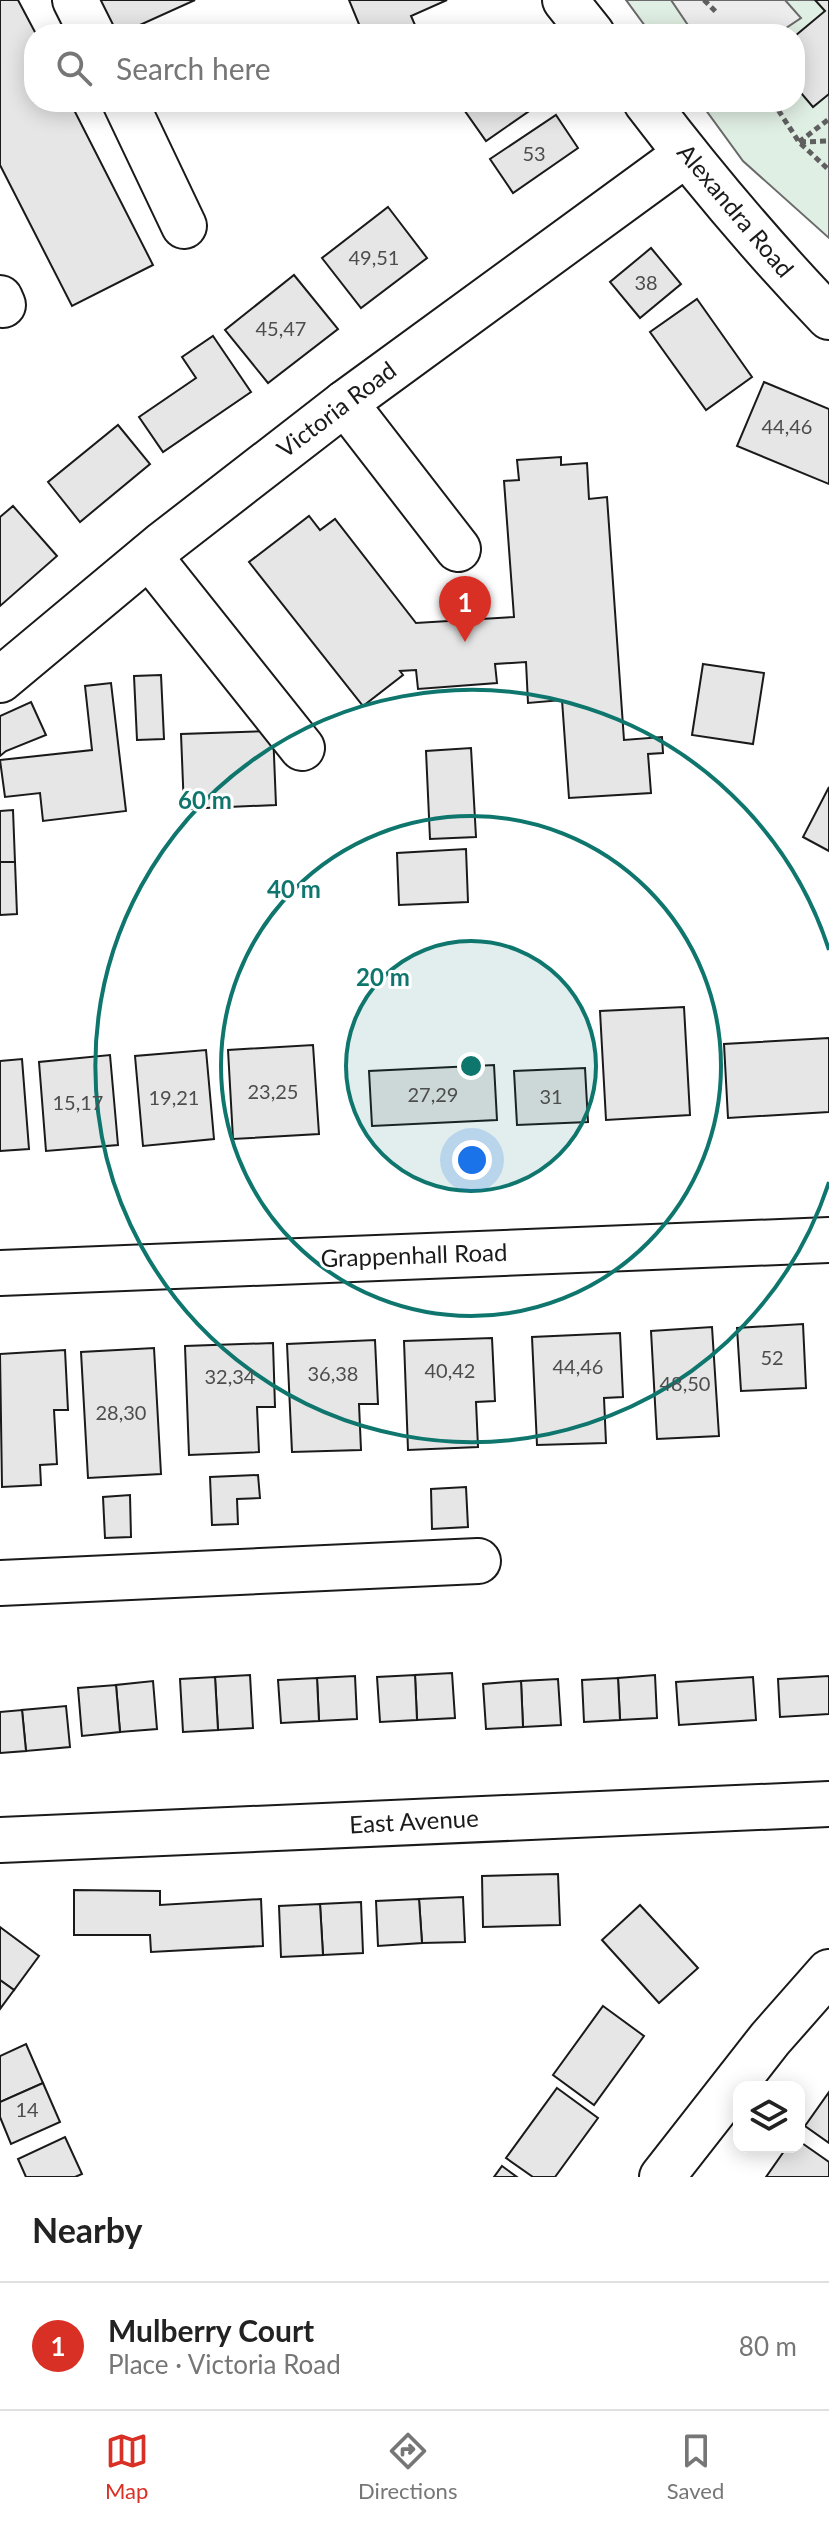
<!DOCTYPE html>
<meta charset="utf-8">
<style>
:root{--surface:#fff;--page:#f6f6f6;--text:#222;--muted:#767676;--line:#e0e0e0;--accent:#d93025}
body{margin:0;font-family:Lato,sans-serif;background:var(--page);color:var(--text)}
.controls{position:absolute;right:24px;bottom:24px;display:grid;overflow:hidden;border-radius:16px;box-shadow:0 4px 20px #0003}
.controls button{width:72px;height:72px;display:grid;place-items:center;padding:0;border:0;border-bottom:2px solid var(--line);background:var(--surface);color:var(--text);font:40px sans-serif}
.you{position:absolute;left:472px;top:1160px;width:28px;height:28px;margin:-20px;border:6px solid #fff;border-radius:50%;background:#1a73e8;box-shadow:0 0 0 12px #1a73e833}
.badge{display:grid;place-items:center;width:52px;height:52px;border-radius:50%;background:var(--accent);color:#fff;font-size:26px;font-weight:700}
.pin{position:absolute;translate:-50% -66px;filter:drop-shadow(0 2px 4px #0008)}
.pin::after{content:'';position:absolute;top:42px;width:28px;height:24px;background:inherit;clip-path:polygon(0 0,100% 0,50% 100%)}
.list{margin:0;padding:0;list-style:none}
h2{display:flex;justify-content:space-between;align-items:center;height:104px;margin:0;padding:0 32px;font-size:34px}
h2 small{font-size:26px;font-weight:400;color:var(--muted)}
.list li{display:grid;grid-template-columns:52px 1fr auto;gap:24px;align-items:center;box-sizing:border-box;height:128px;padding:0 32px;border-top:2px solid var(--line)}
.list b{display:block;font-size:30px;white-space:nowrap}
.list p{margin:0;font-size:26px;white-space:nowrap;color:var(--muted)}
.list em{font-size:26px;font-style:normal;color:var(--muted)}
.icon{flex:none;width:44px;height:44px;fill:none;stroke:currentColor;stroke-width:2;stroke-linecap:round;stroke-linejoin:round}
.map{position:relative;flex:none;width:829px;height:2177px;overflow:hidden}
.search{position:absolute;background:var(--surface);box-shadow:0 4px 20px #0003;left:24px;right:24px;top:24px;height:88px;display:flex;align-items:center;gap:20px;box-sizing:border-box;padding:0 28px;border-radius:32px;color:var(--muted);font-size:30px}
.sheet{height:232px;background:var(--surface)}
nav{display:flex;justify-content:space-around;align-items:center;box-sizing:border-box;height:112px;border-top:2px solid var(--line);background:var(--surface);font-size:22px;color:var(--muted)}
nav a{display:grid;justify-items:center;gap:4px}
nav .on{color:var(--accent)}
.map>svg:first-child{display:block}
</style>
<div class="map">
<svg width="829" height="2177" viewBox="0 0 829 2177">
<rect width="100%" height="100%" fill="#fff"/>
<polygon fill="#e0efe3" stroke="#6a6a6a" stroke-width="2" points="626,0 829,0 829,238 743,161 700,102 795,102 795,34 651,34"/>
<polygon fill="#ededed" stroke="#6a6a6a" stroke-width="2" points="671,0 785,0 801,18 777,34 694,34"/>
<g fill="#e6e6e6" stroke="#1a1a1a" stroke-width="2">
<polygon points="0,0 18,0 36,34 34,102 70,102 153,265 72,306 0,165"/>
<polygon points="89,0 195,0 120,34 105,34"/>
<polygon points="349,0 447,0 411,16 419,34 363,34"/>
<polygon points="815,0 829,0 829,94 813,107 795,86 795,36 825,11"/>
<polygon points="462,102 531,102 535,107 486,141 460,104"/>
<polygon points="556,115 578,148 513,193 490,159"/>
<polygon points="388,207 427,258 361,308 322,258"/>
<polygon points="651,248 681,284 640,318 610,282"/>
<polygon points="294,275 338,329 268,383 225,330"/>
<polygon points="697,299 752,377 706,410 650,332"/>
<polygon points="213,336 251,392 163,452 139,417 196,378 182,357"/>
<polygon points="764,382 829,409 829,484 737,446"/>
<polygon points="118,425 150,464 80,522 48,482"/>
<polygon points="561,457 561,465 587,463 589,499 607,497 624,740 662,737 663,753 648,754 651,793 569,798 562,700 528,703 526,662 495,664 497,683 418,689 416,670 400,671 403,675 363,706 249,562 309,516 320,530 335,519 416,623 514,617 504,481 519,480 517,460"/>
<polygon points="13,506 57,556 0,606 0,517"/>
<polygon points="703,664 764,673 753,744 692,735"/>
<polygon points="161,675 164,739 137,740 134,676"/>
<polygon points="111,683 126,811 43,821 40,793 5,797 0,760 92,750 85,686"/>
<polygon points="31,702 46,735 6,751 0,756 0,716"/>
<polygon points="273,731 276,805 184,809 181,734"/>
<polygon points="471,748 476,837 430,839 426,751"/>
<polygon points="829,787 829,851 803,837"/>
<polygon points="13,810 15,862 0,862 0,811"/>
<polygon points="466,849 468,902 399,905 397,853"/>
<polygon points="0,862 15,862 17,914 0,915"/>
<polygon points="684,1007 690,1115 606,1120 600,1011"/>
<polygon points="829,1038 829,1112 728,1118 724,1044"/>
<polygon points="313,1045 319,1134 233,1139 228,1050"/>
<polygon points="206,1050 214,1139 143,1146 135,1056"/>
<polygon points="110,1055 118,1145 46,1151 39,1062"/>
<polygon points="22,1059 29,1149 0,1151 0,1061"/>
<polygon points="494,1065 497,1120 372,1126 369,1071"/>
<polygon points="585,1068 588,1122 517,1125 514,1071"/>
<polygon points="803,1324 806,1388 741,1391 737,1328"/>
<polygon points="712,1327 719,1436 657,1439 651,1331"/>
<polygon points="620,1333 623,1397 604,1398 606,1443 537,1445 532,1337"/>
<polygon points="492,1338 495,1401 476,1402 478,1447 408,1450 404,1341"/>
<polygon points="375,1340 378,1404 359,1404 361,1450 292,1452 287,1344"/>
<polygon points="273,1343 275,1407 257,1407 259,1452 189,1455 185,1346"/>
<polygon points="154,1348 161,1474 88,1478 81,1352"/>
<polygon points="65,1350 68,1410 54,1410 57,1464 40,1465 41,1485 2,1487 0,1354"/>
<polygon points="258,1475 260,1498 237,1499 238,1524 212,1525 210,1477"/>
<polygon points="466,1487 468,1527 432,1529 431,1489"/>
<polygon points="130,1495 131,1537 105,1538 103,1497"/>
<polygon points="452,1673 455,1718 417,1720 415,1675"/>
<polygon points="250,1675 253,1728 218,1730 215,1677"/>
<polygon points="415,1675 417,1720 380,1722 377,1677"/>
<polygon points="655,1675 657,1718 620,1720 618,1678"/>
<polygon points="355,1676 357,1719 319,1721 317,1678"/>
<polygon points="829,1676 829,1714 780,1717 778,1679"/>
<polygon points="215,1677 218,1730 183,1732 180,1679"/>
<polygon points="753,1677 756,1720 679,1725 676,1682"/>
<polygon points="317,1678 319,1721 281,1723 278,1680"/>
<polygon points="618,1678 620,1720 584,1722 582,1680"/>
<polygon points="558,1679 561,1725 523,1727 521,1681"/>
<polygon points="153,1681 157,1729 120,1732 116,1685"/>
<polygon points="521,1681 523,1727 486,1729 483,1684"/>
<polygon points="116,1685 120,1732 82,1736 78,1688"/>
<polygon points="66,1706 70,1747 26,1751 22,1710"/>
<polygon points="22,1710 26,1751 0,1753 0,1712"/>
<polygon points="558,1874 560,1925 483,1927 482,1876"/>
<polygon points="74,1890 160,1891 160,1905 261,1899 263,1946 151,1952 150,1935 74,1935"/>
<polygon points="463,1897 465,1942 422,1943 419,1899"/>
<polygon points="419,1899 422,1943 378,1946 376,1901"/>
<polygon points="361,1902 363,1953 323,1955 320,1904"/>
<polygon points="320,1904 323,1955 281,1957 279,1906"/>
<polygon points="640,1905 698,1968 659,2003 602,1940"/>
<polygon points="0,1927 39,1956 14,1990 0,1980"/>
<polygon points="0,1980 14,1990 0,2009"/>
<polygon points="603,2006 644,2036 594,2105 553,2075"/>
<polygon points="26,2044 43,2083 0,2102 0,2056"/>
<polygon points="43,2083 60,2122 11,2144 0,2117 0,2102"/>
<polygon points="557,2088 598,2118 555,2177 533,2177 506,2158"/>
<polygon points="829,2092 829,2143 805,2126"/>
<polygon points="65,2137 82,2174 75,2177 26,2177 18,2159"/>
<polygon points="799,2141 829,2162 829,2177 766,2177 787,2147 799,2147"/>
<polygon points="502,2166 517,2177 494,2177"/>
</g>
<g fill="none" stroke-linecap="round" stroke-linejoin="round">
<g stroke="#1a1a1a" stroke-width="48">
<g id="minor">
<polyline points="75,0 92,34"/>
<polyline points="565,0 592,34"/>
<polyline points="125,102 184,226"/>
<path d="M646 102C703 177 764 249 829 317"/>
<polyline points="0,298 3,305"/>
<polyline points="345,403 458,549"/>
<polyline points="149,556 302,748"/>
<polyline points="0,680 163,544 345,403 686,154"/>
<polyline points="0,1583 478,1561"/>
<polyline points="0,1840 829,1804"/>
<polyline points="662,2177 770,2039 829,1972"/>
</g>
</g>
<g stroke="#1a1a1a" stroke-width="48">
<polyline id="major" points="0,1273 829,1240"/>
</g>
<g stroke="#5f5f5f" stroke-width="5" stroke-dasharray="6 4" stroke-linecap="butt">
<polyline points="704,0 717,13"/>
<polyline points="773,102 799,142 829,170"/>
<polyline points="799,142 829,119"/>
<polyline points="800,142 829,141"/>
</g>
<use href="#minor" stroke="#fff" stroke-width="44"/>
<use href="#major" stroke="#fff" stroke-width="44"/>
</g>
<circle cx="471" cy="1066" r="125" fill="#0f766e" fill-opacity=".12"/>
<g fill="none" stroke="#0f766e" stroke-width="4">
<circle cx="471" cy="1066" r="125"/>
<circle cx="471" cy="1066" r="250"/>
<path d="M829 1182A376 376 0 1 1 829 950"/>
</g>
<g text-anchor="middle" stroke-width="6" stroke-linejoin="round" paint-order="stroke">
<g font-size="20" fill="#4d4d4d">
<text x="534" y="161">53</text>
<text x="374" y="265">49,51</text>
<text x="646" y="290">38</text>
<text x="281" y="336">45,47</text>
<text x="787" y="434">44,46</text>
<text x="273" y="1099">23,25</text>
<text x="433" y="1102">27,29</text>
<text x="551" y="1104">31</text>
<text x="174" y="1105">19,21</text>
<text x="78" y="1110">15,17</text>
<text x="772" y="1365">52</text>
<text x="578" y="1374">44,46</text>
<text x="450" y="1378">40,42</text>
<text x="333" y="1381">36,38</text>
<text x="230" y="1384">32,34</text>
<text x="685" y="1391">48,50</text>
<text x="121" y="1420">28,30</text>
<text x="27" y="2117">14</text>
</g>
<g font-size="24" fill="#1a1a1a" stroke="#fff">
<text transform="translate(735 211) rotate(50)" y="8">Alexandra Road</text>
<text transform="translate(337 410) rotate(-37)" y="8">Victoria Road</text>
<text transform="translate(414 1256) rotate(-2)" y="8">Grappenhall Road</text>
<text transform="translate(414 1822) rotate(-3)" y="8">East Avenue</text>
</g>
</g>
<circle cx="471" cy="1066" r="12" fill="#0f766e" stroke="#fff" stroke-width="4"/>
<g font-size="24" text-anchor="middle" font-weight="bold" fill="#0f766e" stroke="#fff" stroke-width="6" stroke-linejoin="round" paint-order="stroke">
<text x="205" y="809">60 m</text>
<text x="294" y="898">40 m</text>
<text x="383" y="986">20 m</text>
</g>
</svg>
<div class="controls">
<button><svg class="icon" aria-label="layers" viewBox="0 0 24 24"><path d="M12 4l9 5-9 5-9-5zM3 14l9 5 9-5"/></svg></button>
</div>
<div class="you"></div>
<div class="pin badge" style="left:465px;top:642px">1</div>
<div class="search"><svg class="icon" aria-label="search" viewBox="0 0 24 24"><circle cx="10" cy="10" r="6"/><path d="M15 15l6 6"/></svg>Search here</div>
</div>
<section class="sheet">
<h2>Nearby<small></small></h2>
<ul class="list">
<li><span class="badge">1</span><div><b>Mulberry Court</b><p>Place · Victoria Road</p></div><em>80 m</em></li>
</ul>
</section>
<nav>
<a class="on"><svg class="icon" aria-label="map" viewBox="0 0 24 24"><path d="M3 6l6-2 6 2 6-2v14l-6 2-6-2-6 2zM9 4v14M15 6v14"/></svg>Map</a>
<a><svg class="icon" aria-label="directions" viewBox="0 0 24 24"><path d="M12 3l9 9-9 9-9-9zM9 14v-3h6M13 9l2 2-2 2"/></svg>Directions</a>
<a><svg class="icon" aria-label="saved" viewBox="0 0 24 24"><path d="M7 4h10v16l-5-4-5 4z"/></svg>Saved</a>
</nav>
